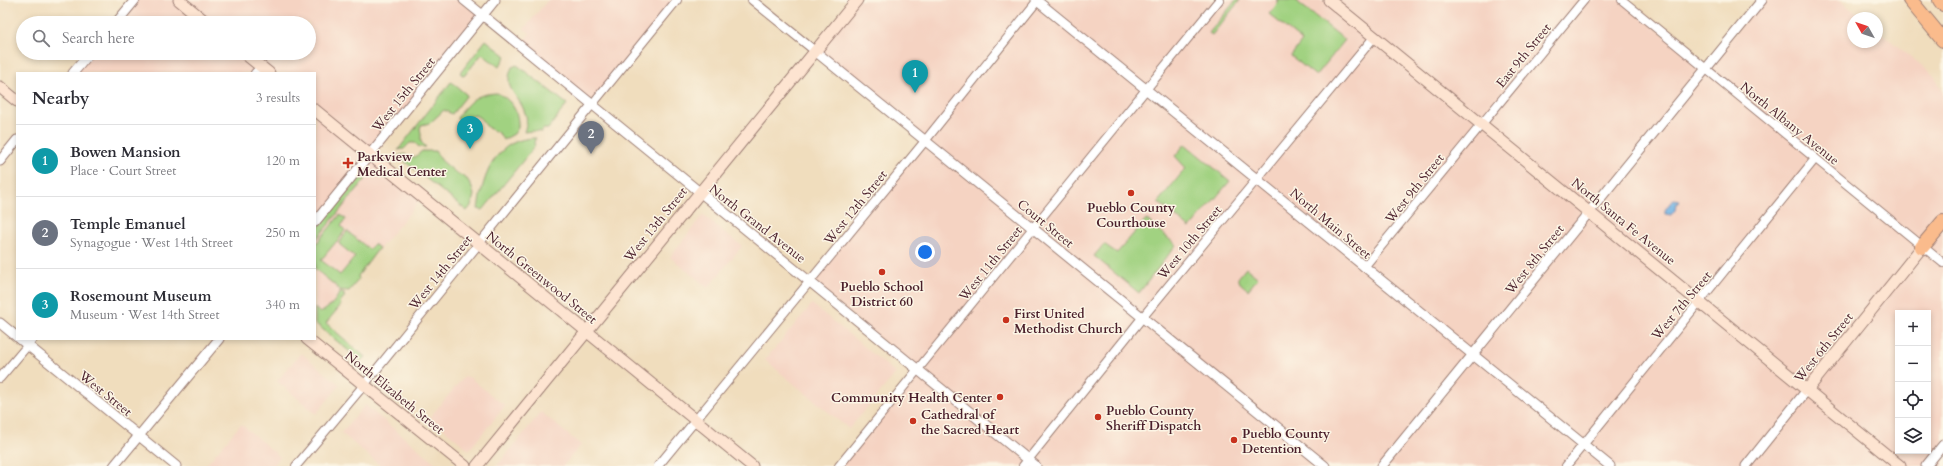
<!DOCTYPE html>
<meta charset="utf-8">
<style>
:root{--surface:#fff;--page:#f2f2f3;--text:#2b2b33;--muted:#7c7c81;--line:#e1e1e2;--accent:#7c3aed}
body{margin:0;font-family:Cardo,serif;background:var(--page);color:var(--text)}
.controls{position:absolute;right:12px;bottom:12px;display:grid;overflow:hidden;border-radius:0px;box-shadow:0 2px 6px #0003}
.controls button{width:36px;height:36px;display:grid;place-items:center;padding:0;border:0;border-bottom:1px solid var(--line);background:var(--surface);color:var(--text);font:20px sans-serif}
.compass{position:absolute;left:1847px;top:12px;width:36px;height:36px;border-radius:50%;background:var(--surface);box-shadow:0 2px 6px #0003;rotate:310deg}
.you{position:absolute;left:925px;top:252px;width:14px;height:14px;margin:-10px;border:3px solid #fff;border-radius:50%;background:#1a73e8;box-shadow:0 0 0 6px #1a73e833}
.badge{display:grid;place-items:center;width:26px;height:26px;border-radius:50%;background:var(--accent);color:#fff;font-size:13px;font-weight:700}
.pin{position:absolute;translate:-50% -33px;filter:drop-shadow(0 1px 2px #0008)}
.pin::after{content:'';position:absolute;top:21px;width:14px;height:12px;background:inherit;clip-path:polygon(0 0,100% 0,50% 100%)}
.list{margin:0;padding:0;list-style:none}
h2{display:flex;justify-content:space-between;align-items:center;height:52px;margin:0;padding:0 16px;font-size:17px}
h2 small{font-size:13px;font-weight:400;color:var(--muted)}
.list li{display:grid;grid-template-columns:26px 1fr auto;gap:12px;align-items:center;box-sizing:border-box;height:72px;padding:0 16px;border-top:1px solid var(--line)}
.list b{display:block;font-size:15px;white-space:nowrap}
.list p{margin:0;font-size:13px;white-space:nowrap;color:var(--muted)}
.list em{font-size:13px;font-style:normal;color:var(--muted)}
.icon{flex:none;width:22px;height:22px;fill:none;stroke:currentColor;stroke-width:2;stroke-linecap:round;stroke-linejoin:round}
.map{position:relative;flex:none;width:1943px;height:466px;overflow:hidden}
.search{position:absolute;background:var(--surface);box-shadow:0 2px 6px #0003;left:16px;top:16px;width:300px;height:44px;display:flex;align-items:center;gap:10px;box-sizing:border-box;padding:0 14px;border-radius:22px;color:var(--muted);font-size:15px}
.panel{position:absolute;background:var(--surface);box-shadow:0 2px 6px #0003;left:16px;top:72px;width:300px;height:268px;border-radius:0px}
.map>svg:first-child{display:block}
</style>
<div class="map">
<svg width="1943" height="466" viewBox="0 0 1943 466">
<rect width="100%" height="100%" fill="#fcf5e5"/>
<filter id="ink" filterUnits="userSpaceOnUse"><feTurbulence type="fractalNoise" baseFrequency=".025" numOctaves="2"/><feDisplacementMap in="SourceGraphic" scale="8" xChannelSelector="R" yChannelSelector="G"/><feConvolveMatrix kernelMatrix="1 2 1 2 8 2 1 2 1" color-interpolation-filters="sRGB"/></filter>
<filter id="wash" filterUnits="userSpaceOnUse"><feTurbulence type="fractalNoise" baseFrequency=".012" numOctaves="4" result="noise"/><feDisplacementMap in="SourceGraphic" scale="16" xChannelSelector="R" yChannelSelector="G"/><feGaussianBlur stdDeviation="0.9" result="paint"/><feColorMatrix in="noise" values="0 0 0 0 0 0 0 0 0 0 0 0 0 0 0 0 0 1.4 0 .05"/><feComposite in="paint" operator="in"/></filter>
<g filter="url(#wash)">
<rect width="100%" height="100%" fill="#f0ddbd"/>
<g fill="#f5d3c2" fill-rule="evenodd">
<polygon points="135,0 464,0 483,15 370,155 422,198 315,326 315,73 73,73 90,53 309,53 309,23 116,23"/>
<polygon points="548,0 677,0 592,104 520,46 530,33 524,29"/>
<path d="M857 0H1622L1706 69 1762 0H1840L1862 18H1853V42H1877V30L1935 76 1943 93V466H839L918 370 810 281 924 141 815 51ZM1898 313H1928V451H1898Z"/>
<polygon points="704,216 742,246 708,288 670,257 701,217"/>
<polygon points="812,304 896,373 849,429 765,360"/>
<polygon points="301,353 340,385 316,414 277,381"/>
<polygon points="469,377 505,406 469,450 430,417 463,378"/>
<polygon points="365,405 439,466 381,466 341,433"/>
<polygon points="541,412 581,445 563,466 497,466"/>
<polygon points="241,424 280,457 273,466 205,466"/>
</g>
<g fill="#a1d281" stroke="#767856">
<polygon points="1236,0 1240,0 1212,35 1209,33"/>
<polygon points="1277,0 1295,0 1345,40 1316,76 1291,56 1302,41 1269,14 1279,2"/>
<polygon points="486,40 506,56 499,67 482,54 464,76 460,73"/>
<path d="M517 65 567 104 548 129H544L541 132 532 131 524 132C526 126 528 119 525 113 519 94 502 90 512 67Z"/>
<polygon points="451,82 467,95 452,114 444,110 430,123 421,125 420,129 421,133 421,142 426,147 419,147 415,143 410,143 404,149 398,150"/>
<path d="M497 93C512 100 519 112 518 128L514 134 503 140 499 133 488 128 480 118 475 115 469 117 461 123 457 118C469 101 475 94 497 93Z"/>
<path d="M536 138 534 142 535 146 483 210 478 209C483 174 496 138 536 138Z"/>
<polygon points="1185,144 1230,181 1190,228 1158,202 1186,168 1175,156"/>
<polygon points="422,151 435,151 442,161 455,172 467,179 471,185 474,195 471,206 467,211 398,156 405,154 408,157 415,157"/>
<polygon points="365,172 369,175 315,241 315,231"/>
<polygon points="340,215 346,219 341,226 345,230 337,243 336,242 321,260 340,275 355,257 339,244 347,231 369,249 374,244 379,248 358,276 359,279 349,291 339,290 337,287 315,269 315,245"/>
<polygon points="1146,219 1176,245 1139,293 1094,256 1104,244 1117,253"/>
<polygon points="1246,268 1258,278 1248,290 1238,281 1238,278"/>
<path d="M339 293H345L343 295 345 296 340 302 341 305 326 323 365 357 361 361 315 323V308L320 313C327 309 336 302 339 293Z"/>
</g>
<polygon fill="#6fb2e4" stroke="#5c6888" points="1673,199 1680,200 1679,203 1676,203 1675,210 1671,215 1665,214 1665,210"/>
</g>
<g filter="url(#ink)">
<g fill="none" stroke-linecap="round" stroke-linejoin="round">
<g stroke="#9d7e74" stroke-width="10">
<g id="minor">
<polyline points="752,0 815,51"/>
<polyline points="1622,0 1943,263"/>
<polyline points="255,73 261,67"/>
<polyline points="1364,267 1584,0"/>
<polyline points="0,378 33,339"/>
<polyline points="296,466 364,385 677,0"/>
<polyline points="658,466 925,141 1038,0"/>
<polyline points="839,466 1219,0"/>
<polyline points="1023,466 1142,318 1375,36"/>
<polyline points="1566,466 1815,159"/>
</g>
</g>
<g stroke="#9d7e74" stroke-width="11">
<g id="tertiary">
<polyline points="464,0 1036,466"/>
<polyline points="1036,0 1610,466"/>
<polyline points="116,23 135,0"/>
<polyline points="815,51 1325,466"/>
<polyline points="73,73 90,53"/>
<polyline points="0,161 17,140"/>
<polyline points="315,222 495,0"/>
<polyline points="0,323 17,337"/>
<polyline points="20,339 176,466"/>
<polyline points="114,466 219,339"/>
<polyline points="1382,466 1762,0"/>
<polyline points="1746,466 1807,390"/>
<polyline points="1926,466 1943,445"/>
</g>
</g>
<g stroke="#9d7e74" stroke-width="13">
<g id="secondary">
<polyline points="179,0 207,23"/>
<polyline points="1329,0 1900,466"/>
<polyline points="244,53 269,73"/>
<polyline points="0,87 17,101"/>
<polyline points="315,110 752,466"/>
<polyline points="307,339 465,466"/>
<polyline points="1807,390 1922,247"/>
<polyline points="477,466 857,0"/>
</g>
</g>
<g stroke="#9d7e74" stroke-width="16">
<g id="motorway">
<polyline points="1910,0 1943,40"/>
<polyline points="1940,0 1943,4"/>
<polyline points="1922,247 1943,222"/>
</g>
</g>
<use href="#minor" stroke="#fff" stroke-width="8"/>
<use href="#tertiary" stroke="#fff" stroke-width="9"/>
<use href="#secondary" stroke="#fde4d1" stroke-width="11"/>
<use href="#motorway" stroke="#fabb8c" stroke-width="14"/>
</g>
</g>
<g fill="#c8321e" stroke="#fcf5e5" stroke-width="1.5">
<path d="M346 157h4v4h4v4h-4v4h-4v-4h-4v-4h4z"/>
<circle cx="1131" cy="193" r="4"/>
<circle cx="882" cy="272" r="4"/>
<circle cx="1006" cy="320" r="4"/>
<circle cx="1000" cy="397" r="4"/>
<circle cx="1098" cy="417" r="4"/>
<circle cx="913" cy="421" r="4"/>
<circle cx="1234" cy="440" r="4"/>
</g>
<g text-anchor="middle" stroke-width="3" stroke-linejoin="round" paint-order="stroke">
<g font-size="13" fill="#4a1f2b" stroke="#fcf5e5">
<text transform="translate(1523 55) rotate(-51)" y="5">East 9th Street</text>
<text transform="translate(403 94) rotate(-51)" y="5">West 15th Street</text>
<text transform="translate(1790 123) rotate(39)" y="5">North Albany Avenue</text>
<text transform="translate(1414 188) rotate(-51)" y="5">West 9th Street</text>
<text transform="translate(855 207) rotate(-51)" y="5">West 12th Street</text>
<text transform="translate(1624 221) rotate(39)" y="5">North Santa Fe Avenue</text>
<text transform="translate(758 223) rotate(38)" y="5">North Grand Avenue</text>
<text transform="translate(1046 223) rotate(39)" y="5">Court Street</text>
<text transform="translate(1331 223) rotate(40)" y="5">North Main Street</text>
<text transform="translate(655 224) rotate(-51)" y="5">West 13th Street</text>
<text transform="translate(1189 242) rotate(-50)" y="5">West 10th Street</text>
<text transform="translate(1534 259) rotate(-51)" y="5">West 8th Street</text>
<text transform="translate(990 263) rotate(-51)" y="5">West 11th Street</text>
<text transform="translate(440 272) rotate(-51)" y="5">West 14th Street</text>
<text transform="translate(542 277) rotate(39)" y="5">North Greenwood Street</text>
<text transform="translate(1681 305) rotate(-50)" y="5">West 7th Street</text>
<text transform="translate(1823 347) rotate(-51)" y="5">West 6th Street</text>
<text transform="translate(395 392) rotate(39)" y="5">North Elizabeth Street</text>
<text transform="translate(106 393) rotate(39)" y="5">West Street</text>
</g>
<g font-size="13" font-weight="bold" fill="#4a1f2b" stroke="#fcf5e5" text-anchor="start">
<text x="357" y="161">Parkview<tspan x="357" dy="15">Medical Center</tspan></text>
<text x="1131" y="212" text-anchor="middle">Pueblo County<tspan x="1131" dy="15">Courthouse</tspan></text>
<text x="882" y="291" text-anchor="middle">Pueblo School<tspan x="882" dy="15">District 60</tspan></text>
<text x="1014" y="318">First United<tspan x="1014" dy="15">Methodist Church</tspan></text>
<text x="992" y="402" text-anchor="end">Community Health Center</text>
<text x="1106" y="415">Pueblo County<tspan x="1106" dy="15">Sheriff Dispatch</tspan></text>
<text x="921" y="419">Cathedral of<tspan x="921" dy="15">the Sacred Heart</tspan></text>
<text x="1242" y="438">Pueblo County<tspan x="1242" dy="15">Detention</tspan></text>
</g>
</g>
</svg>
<div class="controls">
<button>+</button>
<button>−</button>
<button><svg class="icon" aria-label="locate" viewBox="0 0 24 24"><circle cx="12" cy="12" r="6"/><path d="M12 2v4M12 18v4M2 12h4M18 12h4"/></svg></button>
<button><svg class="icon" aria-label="layers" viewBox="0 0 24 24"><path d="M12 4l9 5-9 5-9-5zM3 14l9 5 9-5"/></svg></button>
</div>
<svg class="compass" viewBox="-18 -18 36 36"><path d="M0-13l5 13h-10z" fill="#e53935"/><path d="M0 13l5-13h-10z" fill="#7c7c81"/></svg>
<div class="you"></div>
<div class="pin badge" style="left:915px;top:93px;background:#0f9aa8">1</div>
<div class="pin badge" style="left:591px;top:154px;background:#6b7280">2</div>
<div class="pin badge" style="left:470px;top:149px;background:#0f9aa8">3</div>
<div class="search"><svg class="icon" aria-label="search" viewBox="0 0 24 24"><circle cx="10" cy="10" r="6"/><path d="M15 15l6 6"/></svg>Search here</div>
<section class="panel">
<h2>Nearby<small>3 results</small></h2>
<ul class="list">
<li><span class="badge" style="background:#0f9aa8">1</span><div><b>Bowen Mansion</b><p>Place · Court Street</p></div><em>120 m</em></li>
<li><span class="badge" style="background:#6b7280">2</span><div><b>Temple Emanuel</b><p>Synagogue · West 14th Street</p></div><em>250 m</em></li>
<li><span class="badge" style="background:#0f9aa8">3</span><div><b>Rosemount Museum</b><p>Museum · West 14th Street</p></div><em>340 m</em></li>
</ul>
</section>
</div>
